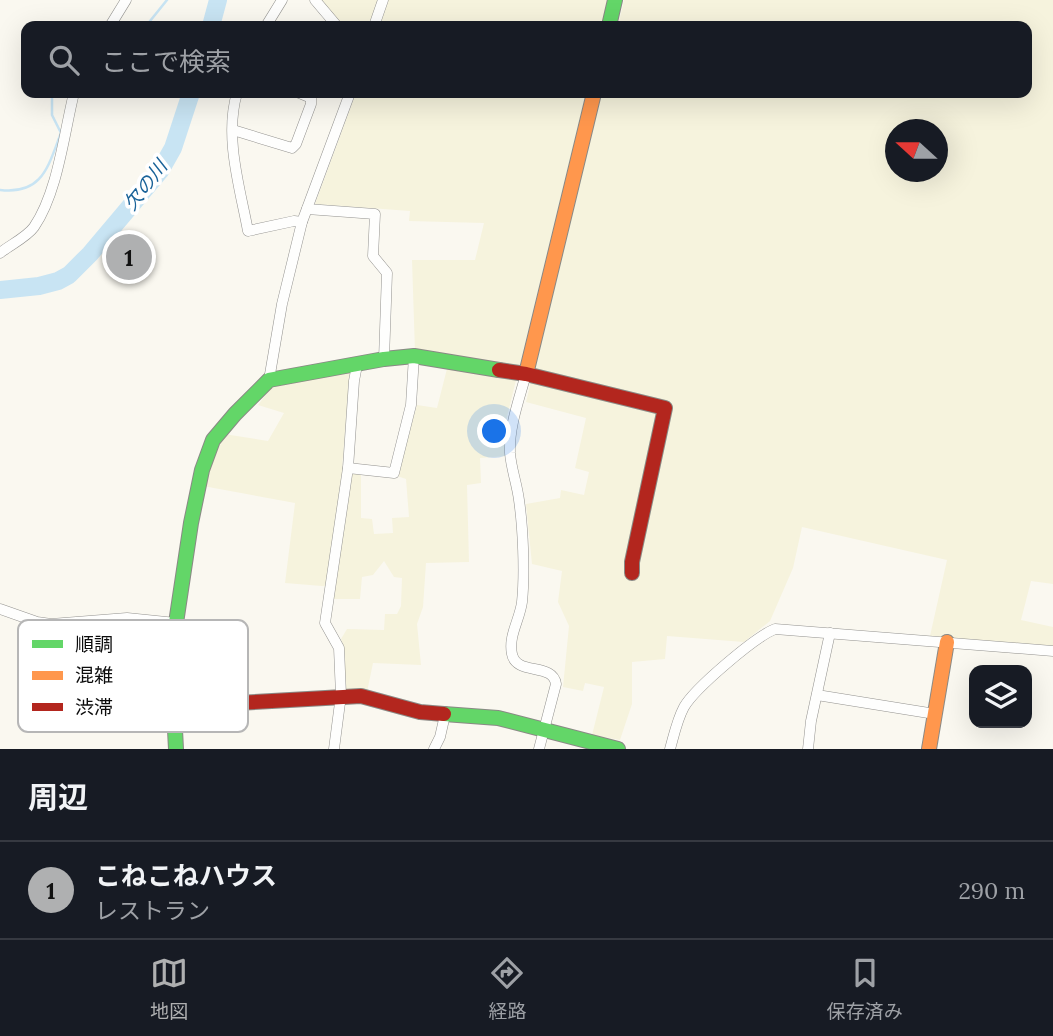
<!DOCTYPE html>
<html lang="ja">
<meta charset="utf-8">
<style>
:root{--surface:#171b24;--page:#20242c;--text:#f1f3f6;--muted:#9ea1a6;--line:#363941;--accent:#afb0b1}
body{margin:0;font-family:Lora,"Noto Sans JP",serif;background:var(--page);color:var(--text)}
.controls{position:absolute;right:21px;bottom:21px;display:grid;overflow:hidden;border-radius:14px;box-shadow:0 7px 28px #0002}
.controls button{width:63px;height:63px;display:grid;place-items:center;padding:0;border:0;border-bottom:2px solid var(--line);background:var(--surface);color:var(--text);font:35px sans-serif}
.compass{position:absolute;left:885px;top:119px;width:63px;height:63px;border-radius:50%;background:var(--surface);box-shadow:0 7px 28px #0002;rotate:291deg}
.you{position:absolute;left:495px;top:432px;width:24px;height:24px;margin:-18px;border:5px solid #fff;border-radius:50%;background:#1a73e8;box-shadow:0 0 0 10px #1a73e833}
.badge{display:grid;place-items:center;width:46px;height:46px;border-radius:50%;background:var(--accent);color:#111;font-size:23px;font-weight:700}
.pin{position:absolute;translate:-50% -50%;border:4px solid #fff;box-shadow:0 2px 7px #0006}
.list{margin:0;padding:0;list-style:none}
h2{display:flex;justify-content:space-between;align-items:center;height:91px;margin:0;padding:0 28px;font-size:30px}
h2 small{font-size:23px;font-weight:400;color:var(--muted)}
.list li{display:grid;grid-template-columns:46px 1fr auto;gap:21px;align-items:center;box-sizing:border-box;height:98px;padding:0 28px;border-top:2px solid var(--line)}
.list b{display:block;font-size:26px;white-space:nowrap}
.list p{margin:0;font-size:23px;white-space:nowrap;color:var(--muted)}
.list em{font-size:23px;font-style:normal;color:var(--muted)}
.icon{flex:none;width:38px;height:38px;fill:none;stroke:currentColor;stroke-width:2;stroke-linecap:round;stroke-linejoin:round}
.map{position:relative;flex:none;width:1053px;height:749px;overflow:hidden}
.search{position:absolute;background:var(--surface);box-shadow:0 7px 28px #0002;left:21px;right:21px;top:21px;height:77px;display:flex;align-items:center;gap:18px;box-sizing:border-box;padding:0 24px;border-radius:14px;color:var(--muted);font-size:26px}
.sheet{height:189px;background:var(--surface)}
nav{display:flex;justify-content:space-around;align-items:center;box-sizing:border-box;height:98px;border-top:2px solid var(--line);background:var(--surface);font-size:19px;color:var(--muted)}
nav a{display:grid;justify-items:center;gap:4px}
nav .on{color:var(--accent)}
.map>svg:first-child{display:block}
</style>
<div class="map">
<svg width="1053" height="749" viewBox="0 0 1053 749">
<rect width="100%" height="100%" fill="#faf8f0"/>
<g fill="#f6f3dd" fill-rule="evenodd">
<polygon points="320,0 608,0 602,26 343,26 337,22"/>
<path d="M624 0H1053V584L1031 581 1021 620 1053 627V647L930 636 947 560 802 527 793 568 770 621 744 642 667 636 665 659 632 662V704L620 740 592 735 604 687 585 683 583 691 563 687 569 626 558 602 562 571 532 564 526 504 560 498 561 490 584 495 589 472 575 468 586 418 526 402 602 93H1027V26H618ZM895 130H937V172H895Z"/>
<polygon points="356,93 586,93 506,421 506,456 480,458 481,483 467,485 469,562 426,563 423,607 417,624 421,665 373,663 367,692 345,691 344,647 341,639 347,629 384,630 385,614 397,614 401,606 402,578 394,577 384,561 373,575 362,577 360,599 334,599 334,587 285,583 295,503 203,486 215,451 224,434 268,441 284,413 258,405 273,385 350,371 342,468 361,475 361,518 372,519 374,534 393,533 392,518 409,517 406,479 397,476 417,405 437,408 450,357 415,352 412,260 475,260 484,223 409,221 410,211 315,204"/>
</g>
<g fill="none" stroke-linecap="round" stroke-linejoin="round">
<g stroke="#c8e4f3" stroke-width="2.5">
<polyline points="146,26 167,0"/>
<path d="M0 190C43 195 48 166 61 133L52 115V93"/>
</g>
<g stroke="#c8e4f3" stroke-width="18">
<polyline points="211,26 218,0"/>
<polyline points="0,290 39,286 58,281 69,275 90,254 160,171 173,148 191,93"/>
</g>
<g stroke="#93928f" stroke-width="11">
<g id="street">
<polyline points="315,0 337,26"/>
<polyline points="110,26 126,0"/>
<polyline points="266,26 282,0"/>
<polyline points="374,26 383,0"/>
<path d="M237 93C224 137 240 188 248 231L294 221 302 222"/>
<polyline points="233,130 292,148 296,144 311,104 311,98 299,93"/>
<polyline points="307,209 375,214 373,256 387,273 384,359"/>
<path d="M0 253C10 245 27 237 34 227 58 192 64 133 74 93"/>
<path d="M526 374C519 400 509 426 510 453 511 468 517 484 519 500 523 528 525 573 522 602 520 619 508 636 512 654 516 676 553 662 556 684L539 749"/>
<polyline points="269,380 282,304 302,222 350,93"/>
<polyline points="348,468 394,473 411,405 414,356"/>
<polyline points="0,609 37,622 51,624 127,618 176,623"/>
<polyline points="817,695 935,714"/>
<polyline points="334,749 341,695 339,648 325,623 348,468 354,381 357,365"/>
<polyline points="434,749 440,737 445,715"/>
<path d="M670 749C674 735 677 720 684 707 695 688 755 637 775 629L1053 651"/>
<polyline points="808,749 811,721 830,633"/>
</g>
</g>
<g stroke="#8a8985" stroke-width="16">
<g id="fast">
<polyline points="609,26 615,0"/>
<polyline points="444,714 498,718 618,749"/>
<polyline points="176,749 174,711 176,623 191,523 202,470 213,440 235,414 269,380 384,359 414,356 499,370"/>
</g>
</g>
<g stroke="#8a8985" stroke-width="16">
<g id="slow">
<polyline points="526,374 594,93"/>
<polyline points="929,749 947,642"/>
</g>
</g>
<g stroke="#8a8985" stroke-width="16">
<g id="jam">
<polyline points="499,370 526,374 665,408 632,562 632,573"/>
<polyline points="176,700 237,703 361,696 420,712 444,714"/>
</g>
</g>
<use href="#street" stroke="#fefefd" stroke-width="10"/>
<use href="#fast" stroke="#63d668" stroke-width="14"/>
<use href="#slow" stroke="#ff974d" stroke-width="14"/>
<use href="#jam" stroke="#b3261e" stroke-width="14"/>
</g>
<g text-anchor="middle" stroke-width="7" stroke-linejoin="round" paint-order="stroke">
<g font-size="19" font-style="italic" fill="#1a6399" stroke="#fff">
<text transform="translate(145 185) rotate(-52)" y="7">欠の川</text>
</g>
</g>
<rect x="18" y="620" width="230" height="112" rx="10" fill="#fff" stroke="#b6b6b6" stroke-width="2"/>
<rect x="32" y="640" width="31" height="8" fill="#63d668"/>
<rect x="32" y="671" width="31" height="9" fill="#ff974d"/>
<rect x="32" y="703" width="31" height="8" fill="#b3261e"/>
<g font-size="19" fill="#0c0c0c">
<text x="75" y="651">順調</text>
<text x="75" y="682">混雑</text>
<text x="75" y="714">渋滞</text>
</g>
</svg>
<div class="controls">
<button><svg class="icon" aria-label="layers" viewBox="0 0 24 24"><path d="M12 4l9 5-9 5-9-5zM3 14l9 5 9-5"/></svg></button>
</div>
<svg class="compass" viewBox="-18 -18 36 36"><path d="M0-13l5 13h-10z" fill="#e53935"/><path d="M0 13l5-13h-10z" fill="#9ea1a6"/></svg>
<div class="you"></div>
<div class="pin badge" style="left:129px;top:257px">1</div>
<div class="search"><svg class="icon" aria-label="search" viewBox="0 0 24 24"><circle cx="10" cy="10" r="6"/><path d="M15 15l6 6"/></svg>ここで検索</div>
</div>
<section class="sheet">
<h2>周辺<small></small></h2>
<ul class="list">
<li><span class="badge">1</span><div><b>こねこねハウス</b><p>レストラン</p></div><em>290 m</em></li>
</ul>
</section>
<nav>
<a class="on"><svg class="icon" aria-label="map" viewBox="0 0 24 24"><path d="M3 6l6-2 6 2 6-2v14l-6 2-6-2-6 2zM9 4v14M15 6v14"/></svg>地図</a>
<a><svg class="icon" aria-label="directions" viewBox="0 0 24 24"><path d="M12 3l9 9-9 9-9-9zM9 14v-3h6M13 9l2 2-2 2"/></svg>経路</a>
<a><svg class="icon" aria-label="saved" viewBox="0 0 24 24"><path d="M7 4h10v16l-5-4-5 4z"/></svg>保存済み</a>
</nav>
